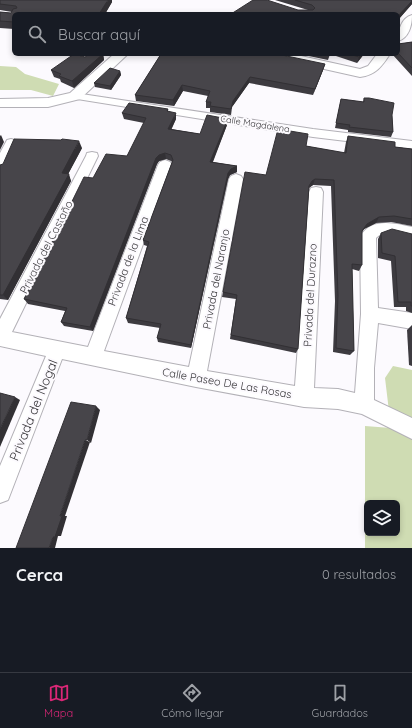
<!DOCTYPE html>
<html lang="es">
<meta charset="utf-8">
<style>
:root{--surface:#171b24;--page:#242831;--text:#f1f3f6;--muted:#9ea1a6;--line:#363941;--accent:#db2777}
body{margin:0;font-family:Quicksand,sans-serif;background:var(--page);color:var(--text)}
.controls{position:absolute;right:12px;bottom:12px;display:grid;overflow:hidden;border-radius:6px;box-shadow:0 2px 6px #0003}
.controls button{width:36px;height:36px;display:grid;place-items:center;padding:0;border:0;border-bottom:1px solid var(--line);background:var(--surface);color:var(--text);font:20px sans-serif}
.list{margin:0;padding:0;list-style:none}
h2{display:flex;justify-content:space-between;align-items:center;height:52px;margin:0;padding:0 16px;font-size:17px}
h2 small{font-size:13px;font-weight:400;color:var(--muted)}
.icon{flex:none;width:22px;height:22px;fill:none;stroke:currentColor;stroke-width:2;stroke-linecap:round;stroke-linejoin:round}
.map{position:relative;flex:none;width:412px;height:548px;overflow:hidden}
.search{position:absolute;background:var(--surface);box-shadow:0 2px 6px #0003;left:12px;right:12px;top:12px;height:44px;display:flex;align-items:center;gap:10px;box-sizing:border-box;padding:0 14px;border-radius:6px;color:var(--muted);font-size:15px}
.sheet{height:124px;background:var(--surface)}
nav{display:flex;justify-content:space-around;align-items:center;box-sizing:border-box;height:56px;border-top:1px solid var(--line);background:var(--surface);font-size:11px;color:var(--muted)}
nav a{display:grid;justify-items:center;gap:2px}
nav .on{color:var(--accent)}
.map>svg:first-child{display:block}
</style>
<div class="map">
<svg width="412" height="548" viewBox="0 0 412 548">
<rect width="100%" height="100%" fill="#fcfafe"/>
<g fill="#cfdcb3" fill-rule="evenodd">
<polygon points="0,66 16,67 25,74 59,84 53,96 31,90 0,90"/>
<path d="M393 366 412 370V548H365V426L391 428 385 378ZM367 503H397V533H367Z"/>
</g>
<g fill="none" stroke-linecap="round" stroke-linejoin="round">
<g stroke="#b3b1b7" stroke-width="2">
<g id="minor">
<polygon points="75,93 313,129 412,141 412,149 313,137 71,98 69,96 71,94"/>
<polygon points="11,139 15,140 17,143 5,170 0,172 0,153 7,140"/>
<path d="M92 152 97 153 98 156 12 332 88 347 158 165 160 162 165 160 170 162 172 165 104 351 189 367 229 179 231 176 236 174 241 176 243 179 207 371 295 386 309 192 311 188 316 187 321 188 323 192 314 388 338 389 355 393 361 314 360 237C371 217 394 223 412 227V239C401 236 385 229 376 238L378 308 412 313V329L378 323 374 368V400L412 418V439L362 414 338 409 304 407 196 387 62 359 8 500 0 503V466L46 356 0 346V319L86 156 87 153Z"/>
</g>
</g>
<g stroke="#b3b1b7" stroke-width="2">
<g id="tertiary">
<path d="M412 15C412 25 409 38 398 41 398 31 401 18 412 15Z"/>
<polygon points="114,54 128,54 80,99 48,107 0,107 0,99 48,98 70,93"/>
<path d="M269 54H292L360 69 368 66 377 54H390C382 66 376 75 360 77L275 58 270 57Z"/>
</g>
</g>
<use href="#minor" fill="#fff" fill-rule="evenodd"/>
<use href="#tertiary" fill="#fff" fill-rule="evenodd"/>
</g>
<g fill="#3d3b40">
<polygon points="0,0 112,2 105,14 14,14 14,29 0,28 0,12 11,13 12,12 0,10"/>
<polygon points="275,0 412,0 412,4 398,20 398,14 298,10 308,10"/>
<polygon points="412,42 412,76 392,54 398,54 398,44"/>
<polygon points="103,54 104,60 74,88 61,82 60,79 54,77 51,70 85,57"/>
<polygon points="161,54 325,64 323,70 313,95 249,83 232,107 231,115 210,112 210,108 206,108 206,102 208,96 183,91 174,106 136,101 135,95"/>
<polygon points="299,54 364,54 357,63 330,54 328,60"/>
<polygon points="120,71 121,75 111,90 95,87 94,83"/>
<polygon points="364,98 392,115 393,132 391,137 348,132 348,130 335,128 341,99 363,102"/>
<polygon points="168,109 168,111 176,119 171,129 200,134 227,125 213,162 237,166 237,172 230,175 228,179 191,348 158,342 157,338 160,328 128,323 126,318 147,246 144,245 143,240 172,162 171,161 166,159 159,161 157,164 93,331 64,326 61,322 65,311 28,304 24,299 93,178 127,156 144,123 124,119 122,113"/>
<polygon points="348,136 395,147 412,149 412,226 391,222 376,223 364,229 362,232 362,265 359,271 352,269 354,351 350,355 333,352 335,301 331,186 313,185 309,188 298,349 296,353 230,339 236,299 222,297 223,292 266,175 306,146 344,153 346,142"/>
<polygon points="82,148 68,174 71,181 8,300 0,299 0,165"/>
<polygon points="381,233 412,234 412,313 406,311 406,307 394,307 391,261 378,258 378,239"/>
<polygon points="412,325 412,366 409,365 407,330"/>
</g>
<g fill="#323034">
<polygon points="108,0 112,0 112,2 105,14 99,14"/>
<polygon points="412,1 412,4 398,20 398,16"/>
<polygon points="103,54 104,60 74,88 72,81"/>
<polygon points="362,54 364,54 357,63 359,57"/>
<polygon points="325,64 323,70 313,95 315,89"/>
<polygon points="120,71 121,75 111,90 110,86"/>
<polygon points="250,77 249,83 232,107 231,115 233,101"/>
<polygon points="182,85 183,91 174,106 173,100"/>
<polygon points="176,113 176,119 169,135 168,129"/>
<polygon points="228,119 227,125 210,168 210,162"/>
<polygon points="1,135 4,142 0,150 0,136"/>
<polygon points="79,141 82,148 65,180 62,173"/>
<polygon points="165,153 166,159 159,161 157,164 93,331 90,327 156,158 159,155"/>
<polygon points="237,166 237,172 230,175 228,179 191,348 191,345 228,173 231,169"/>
<polygon points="69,174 71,181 8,300 3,295"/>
<polygon points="315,179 313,185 310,187 308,192 312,181"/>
<polygon points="379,217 376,223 364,229 359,236 362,231 367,224"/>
<polygon points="15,397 20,400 0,447 0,429"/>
<polygon points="96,406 100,410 91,443 87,440"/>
<polygon points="85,440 90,442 65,516 60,516"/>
<polygon points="62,516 67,516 61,536 58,536 55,548 49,548 53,537"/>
</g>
<g fill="#47454a" stroke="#323034">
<polygon points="0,0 108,0 99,14 87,14 80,13 79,14 14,14 14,22 0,21 0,12 11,13 13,9 17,8 16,6 0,4"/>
<polygon points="253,0 267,0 298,10 313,10 315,8 312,5 295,0 412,0 412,1 398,16 398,14 231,14"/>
<polygon points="412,42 412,68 398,53 398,44"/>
<polygon points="74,54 85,57 90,54 103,54 72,81 59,76 61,74 51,70"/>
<polygon points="161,54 277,54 325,64 315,89 250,77 233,101 231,109 210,106 211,102 206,102 210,91 182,85 173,100 135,95"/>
<polygon points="349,54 362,54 359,57"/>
<polygon points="110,68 120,71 110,86 94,83"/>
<polygon points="364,98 369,98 394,103 392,115 393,132 349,127 350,125 336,123 341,99 364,102"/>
<polygon points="129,103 168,109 167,111 176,113 168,129 200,134 207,115 228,119 210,162 237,166 231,169 228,173 191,345 157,338 161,324 126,318 149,242 143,240 173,160 171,155 165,153 159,155 156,158 90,327 61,322 67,308 24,299 84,177 93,178 106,154 127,156 146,118 122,113"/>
<polygon points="278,129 308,134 306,146 346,153 348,136 395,142 395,147 412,149 412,219 394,216 379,217 367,224 362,231 362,265 352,264 354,351 336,348 338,296 334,180 315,179 312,181 309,186 298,349 231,335 237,295 223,292 245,172 266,175"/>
<polygon points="14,139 61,140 62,139 79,141 62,173 69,174 3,295 0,295 0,165 3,164"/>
<polygon points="392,229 412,234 412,306 411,306 411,302 398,302 395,256 382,253 381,233"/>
<polygon points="0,393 15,397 0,429"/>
<polygon points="71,402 96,406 87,440 85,440 60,516 62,516 55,537 53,537 49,548 16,548"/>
</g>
<g text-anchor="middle" stroke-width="4" stroke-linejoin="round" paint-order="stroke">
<g font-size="9" fill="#373639" stroke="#fcfafe">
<text transform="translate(255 124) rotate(9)" y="3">Calle Magdalena</text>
</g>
<g font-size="11" fill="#373639" stroke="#fcfafe">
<text transform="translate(46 247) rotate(-63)" y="4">Privada del Castaño</text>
<text transform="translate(128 261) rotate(-69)" y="4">Privada de la Lima</text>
<text transform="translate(216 279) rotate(-79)" y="4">Privada del Naranjo</text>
<text transform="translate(310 295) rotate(-87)" y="4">Privada del Durazno</text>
<text transform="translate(227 383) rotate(10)" y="4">Calle Paseo De Las Rosas</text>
</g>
<g font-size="13" fill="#373639" stroke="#fcfafe">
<text transform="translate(33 410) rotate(-68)" y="5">Privada del Nogal</text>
</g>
</g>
</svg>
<div class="controls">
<button><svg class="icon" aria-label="layers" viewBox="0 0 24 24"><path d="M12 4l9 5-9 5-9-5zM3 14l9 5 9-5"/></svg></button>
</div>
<div class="search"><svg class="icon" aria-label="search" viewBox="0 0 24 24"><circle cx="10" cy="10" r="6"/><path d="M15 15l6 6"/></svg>Buscar aquí</div>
</div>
<section class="sheet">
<h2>Cerca<small>0 resultados</small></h2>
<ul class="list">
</ul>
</section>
<nav>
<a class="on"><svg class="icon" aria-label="map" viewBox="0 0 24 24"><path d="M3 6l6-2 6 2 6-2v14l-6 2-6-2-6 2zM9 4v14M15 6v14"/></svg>Mapa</a>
<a><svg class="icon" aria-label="directions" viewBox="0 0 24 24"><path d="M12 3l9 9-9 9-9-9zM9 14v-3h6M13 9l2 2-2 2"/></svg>Cómo llegar</a>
<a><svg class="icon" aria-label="saved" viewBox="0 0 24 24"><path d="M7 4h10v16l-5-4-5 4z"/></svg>Guardados</a>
</nav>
